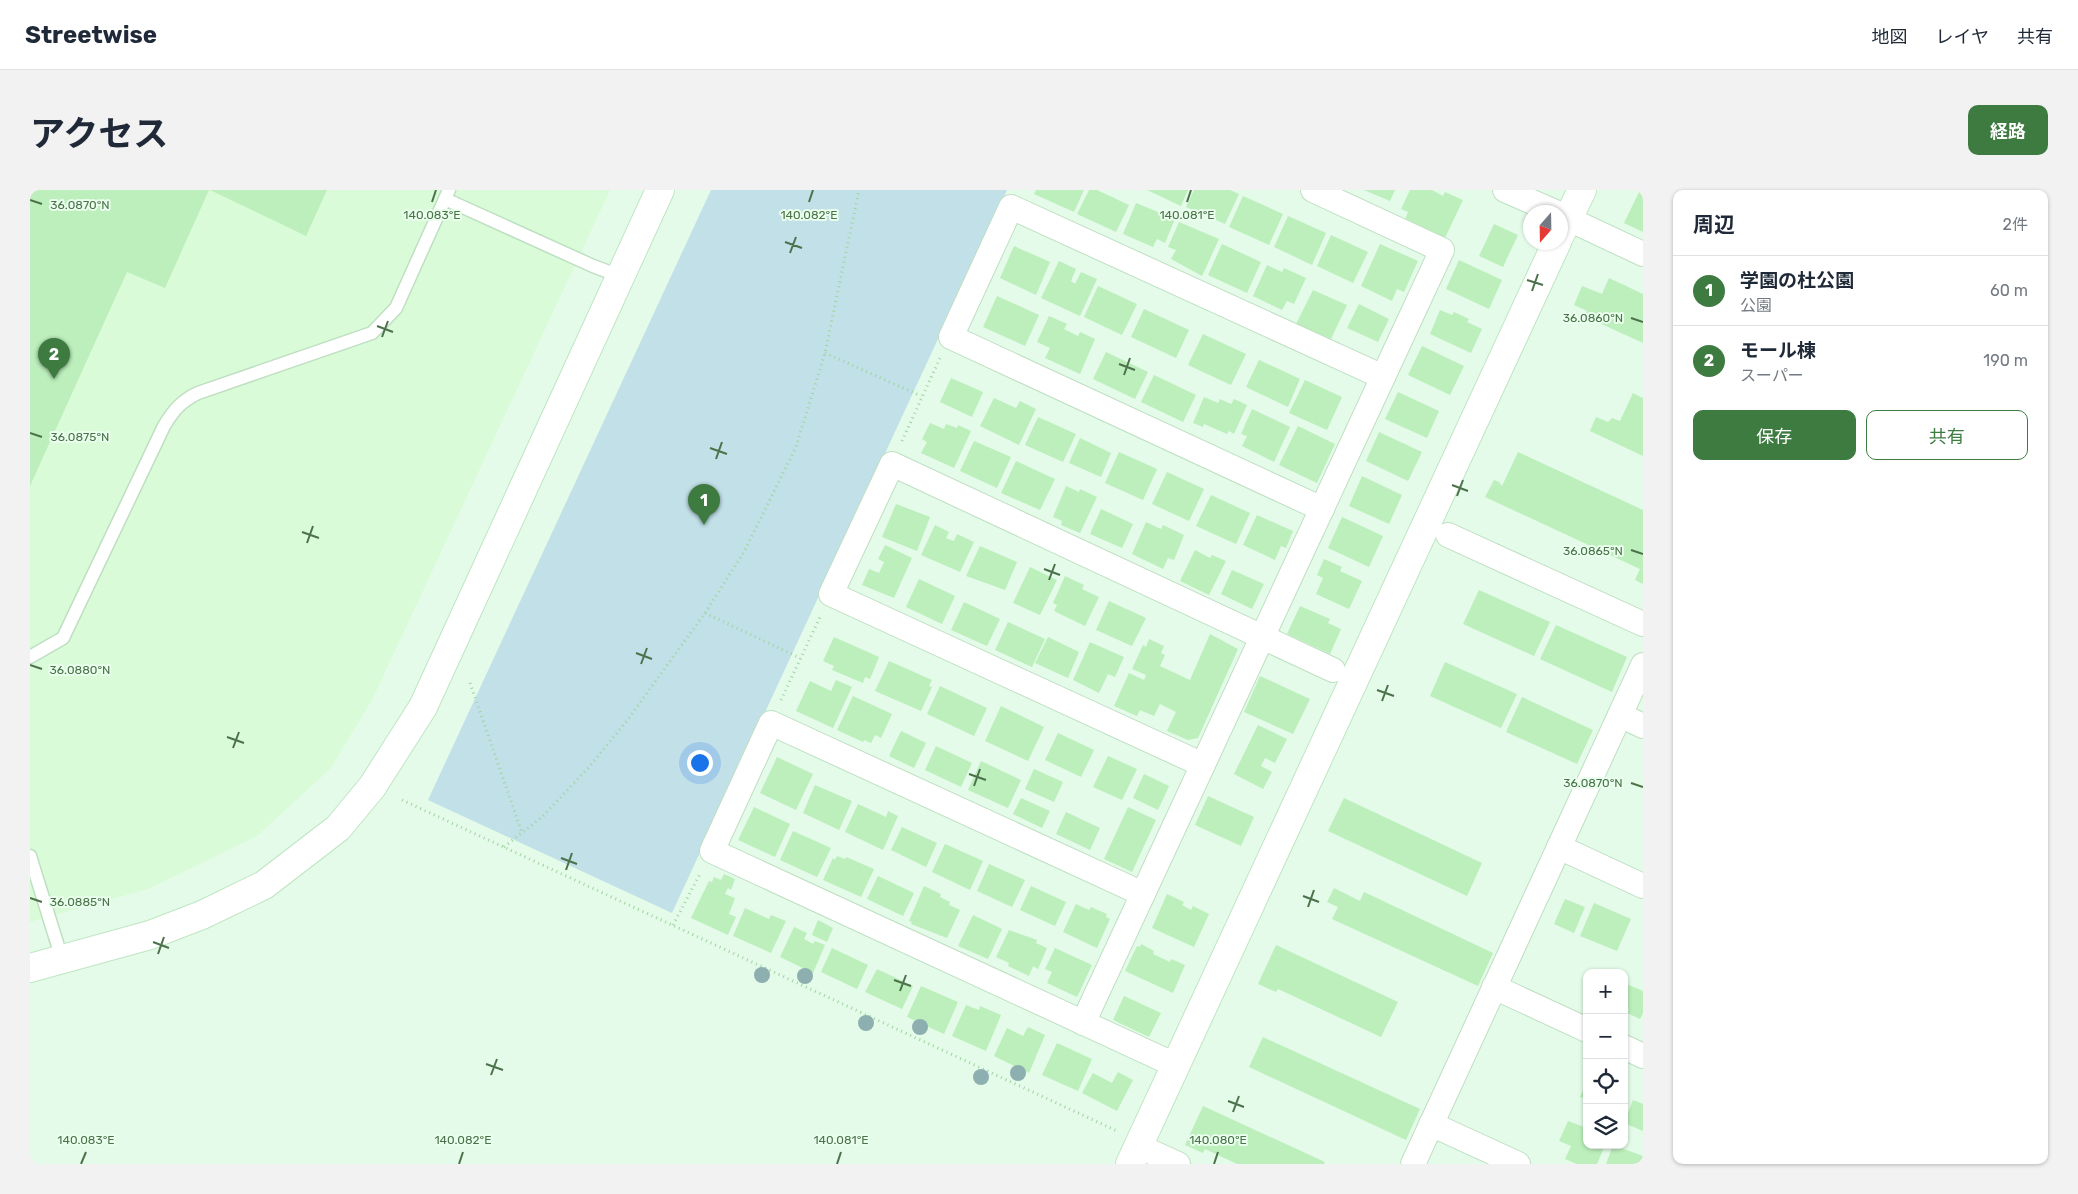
<!DOCTYPE html>
<html lang="ja">
<meta charset="utf-8">
<style>
:root{--surface:#fff;--page:#f2f2f3;--text:#1f2937;--muted:#747a83;--line:#e0e1e3;--accent:#3e7b41}
body{margin:0;font-family:Rubik,"Noto Sans JP",sans-serif;background:var(--page);color:var(--text)}
.controls{position:absolute;right:15px;bottom:15px;display:grid;overflow:hidden;border-radius:10px;box-shadow:0 1px 4px #0004}
.controls button{width:45px;height:45px;display:grid;place-items:center;padding:0;border:0;border-bottom:1px solid var(--line);background:var(--surface);color:var(--text);font:25px sans-serif}
.compass{position:absolute;left:1493px;top:15px;width:45px;height:45px;border-radius:50%;background:var(--surface);box-shadow:0 1px 4px #0004;rotate:200deg}
.you{position:absolute;left:669px;top:572px;width:18px;height:18px;margin:-12px;border:4px solid #fff;border-radius:50%;background:#1a73e8;box-shadow:0 0 0 8px #1a73e833}
.badge{display:grid;place-items:center;width:32px;height:32px;border-radius:50%;background:var(--accent);color:#fff;font-size:16px;font-weight:700}
.pin{position:absolute;translate:-50% -41px;filter:drop-shadow(0 1px 2px #0008)}
.pin::after{content:'';position:absolute;top:26px;width:18px;height:15px;background:inherit;clip-path:polygon(0 0,100% 0,50% 100%)}
.list{margin:0;padding:0;list-style:none}
h2{display:flex;justify-content:space-between;align-items:center;height:65px;margin:0;padding:0 20px;font-size:21px}
h2 small{font-size:16px;font-weight:400;color:var(--muted)}
.list li{display:grid;grid-template-columns:32px 1fr auto;gap:15px;align-items:center;box-sizing:border-box;height:70px;padding:0 20px;border-top:1px solid var(--line)}
.list b{display:block;font-size:19px;white-space:nowrap}
.list p{margin:0;font-size:16px;white-space:nowrap;color:var(--muted)}
.list em{font-size:16px;font-style:normal;color:var(--muted)}
.actions{display:flex;gap:10px;padding:15px 20px}
.actions a{flex:1;padding:11px 0;border:1px solid var(--accent);border-radius:10px;text-align:center;font-size:18px;color:var(--accent)}
.actions .main{background:var(--accent);color:#fff}
.icon{flex:none;width:28px;height:28px;fill:none;stroke:currentColor;stroke-width:2;stroke-linecap:round;stroke-linejoin:round}
.map{position:relative;flex:none;width:1613px;height:974px;overflow:hidden;border-radius:10px}
header{display:flex;align-items:center;gap:30px;box-sizing:border-box;height:70px;padding:0 25px;background:var(--surface);border-bottom:1px solid var(--line)}
header strong{font-size:24px}
nav{display:flex;gap:28px;margin-inline-start:auto;font-size:18px}
.intro{display:flex;align-items:center;justify-content:space-between;box-sizing:border-box;height:120px;padding:0 30px}
h1{margin:0;font-size:35px}
.button{padding:12px 22px;border-radius:10px;background:var(--accent);color:#fff;font-size:18px;font-weight:700}
main{display:flex;gap:30px;padding:0 30px}
aside{flex:1;background:var(--surface);border-radius:10px;box-shadow:0 1px 4px #0004}
.map>svg:first-child{display:block}
</style>
<header>
<strong>Streetwise</strong>
<nav><a>地図</a><a>レイヤ</a><a>共有</a></nav>
</header>
<div class="intro"><h1>アクセス</h1><a class="button">経路</a></div>
<main>
<div class="map">
<svg width="1613" height="974" viewBox="0 0 1613 974">
<rect width="100%" height="100%" fill="#e3fbe8"/>
<polygon fill="#dafbd7" points="0,0 580,0 342,510 300,579 227,646 118,699 0,732"/>
<polygon fill="#c2e0e8" points="681,0 977,0 642,723 398,610"/>
<g fill="#bcefbc">
<polygon points="0,0 179,0 135,98 97,82 0,296"/>
<polygon points="180,0 297,0 276,46"/>
<polygon points="1006,0 1054,0 1044,22 1004,4"/>
<polygon points="1059,0 1067,0 1099,15 1086,42 1047,24"/>
<polygon points="1117,0 1158,0 1151,16"/>
<polygon points="1164,0 1200,0 1209,4 1195,34 1156,17"/>
<polygon points="1334,0 1365,0 1360,11"/>
<polygon points="1380,0 1402,0 1413,6 1415,2 1433,10 1415,48 1375,29 1378,22 1371,19"/>
<polygon points="1610,0 1613,0 1613,42 1594,33"/>
<polygon points="1213,6 1253,24 1239,55 1199,37"/>
<polygon points="1106,13 1145,29 1135,53 1127,49 1123,57 1093,44"/>
<polygon points="1258,26 1296,43 1282,75 1244,57"/>
<polygon points="1149,32 1189,49 1172,86 1141,69 1146,60 1138,57"/>
<polygon points="1464,34 1488,45 1473,77 1449,66"/>
<polygon points="1301,45 1338,62 1323,93 1287,76"/>
<polygon points="1192,54 1231,72 1217,103 1178,85"/>
<polygon points="1350,54 1388,71 1374,102 1367,99 1362,111 1331,96"/>
<polygon points="984,56 1020,72 1006,105 970,88"/>
<polygon points="1429,70 1472,90 1459,119 1416,99"/>
<polygon points="1029,71 1046,79 1041,91 1045,94 1051,82 1067,89 1050,126 1011,108"/>
<polygon points="1237,75 1252,82 1254,78 1276,88 1264,114 1257,111 1252,120 1223,106"/>
<polygon points="1579,88 1613,104 1613,153 1554,126 1557,121 1544,115 1552,96 1572,104"/>
<polygon points="1068,96 1107,114 1092,145 1054,127"/>
<polygon points="1283,100 1317,115 1301,149 1266,134"/>
<polygon points="967,106 1009,125 995,156 953,137"/>
<polygon points="1329,114 1359,129 1348,152 1317,138"/>
<polygon points="1114,119 1159,140 1146,168 1101,147"/>
<polygon points="1410,120 1422,125 1424,122 1439,129 1437,132 1452,139 1441,163 1400,144"/>
<polygon points="1019,126 1037,134 1034,139 1048,146 1050,142 1065,149 1050,184 1015,168 1020,158 1007,152"/>
<polygon points="1173,144 1216,164 1201,195 1158,175"/>
<polygon points="1392,156 1434,176 1420,205 1378,185"/>
<polygon points="1076,162 1118,182 1105,209 1063,189"/>
<polygon points="1229,170 1270,189 1258,217 1216,197"/>
<polygon points="1124,185 1166,205 1153,232 1111,212"/>
<polygon points="921,188 953,202 942,227 910,212"/>
<polygon points="1275,190 1312,207 1297,240 1259,223"/>
<polygon points="1368,202 1409,221 1397,248 1355,229"/>
<polygon points="1603,203 1613,208 1613,266 1560,241 1566,227 1578,232 1582,228 1590,231"/>
<polygon points="1174,207 1188,213 1190,209 1201,214 1204,209 1217,215 1204,244 1199,241 1197,244 1174,234 1173,237 1163,233"/>
<polygon points="964,208 986,218 990,211 1006,219 989,255 950,236"/>
<polygon points="1222,219 1260,237 1244,272 1212,256 1217,246 1211,244"/>
<polygon points="1008,227 1046,244 1033,272 995,255"/>
<polygon points="900,233 914,239 916,234 927,238 928,235 941,241 924,278 891,263 897,252 892,249"/>
<polygon points="1268,236 1305,254 1287,293 1249,275"/>
<polygon points="1349,242 1392,262 1378,291 1336,271"/>
<polygon points="1050,248 1081,263 1071,287 1039,273"/>
<polygon points="944,251 981,267 967,298 930,281"/>
<polygon points="1089,262 1127,279 1113,310 1075,293"/>
<polygon points="1488,262 1613,320 1613,394 1605,390 1610,379 1455,307 1464,290 1469,292 1472,296"/>
<polygon points="986,271 1025,289 1010,320 971,303"/>
<polygon points="1137,282 1174,299 1159,331 1122,314"/>
<polygon points="1332,286 1372,305 1359,334 1319,316"/>
<polygon points="1036,296 1049,302 1050,299 1067,307 1050,343 1031,335 1032,331 1023,327"/>
<polygon points="1181,305 1220,323 1206,354 1166,336"/>
<polygon points="866,314 900,327 887,361 852,347"/>
<polygon points="1071,319 1103,334 1092,358 1060,344"/>
<polygon points="1227,325 1263,341 1256,358 1251,356 1245,370 1213,355"/>
<polygon points="1312,327 1353,346 1339,377 1298,358"/>
<polygon points="1116,332 1131,339 1133,335 1154,345 1144,370 1138,368 1133,379 1102,364"/>
<polygon points="905,335 919,342 916,348 924,351 927,344 944,352 930,382 891,365"/>
<polygon points="855,355 882,368 864,408 832,395 839,379 849,383 854,372 848,369"/>
<polygon points="950,356 987,372 975,400 936,386"/>
<polygon points="1165,360 1180,368 1182,365 1196,371 1179,405 1150,391"/>
<polygon points="1294,369 1312,377 1310,381 1332,391 1319,419 1286,404 1293,388 1287,385"/>
<polygon points="1000,377 1027,390 1010,425 983,413"/>
<polygon points="1202,380 1234,394 1222,419 1191,404"/>
<polygon points="1035,386 1054,395 1052,399 1069,407 1055,436 1024,421 1027,415 1023,413"/>
<polygon points="889,389 925,406 912,434 876,417"/>
<polygon points="1449,400 1520,432 1504,466 1433,434"/>
<polygon points="1079,411 1116,428 1102,456 1066,440"/>
<polygon points="934,412 970,429 957,456 921,440"/>
<polygon points="1270,416 1300,429 1298,433 1311,439 1300,464 1257,444"/>
<polygon points="978,432 1015,449 1002,477 965,460"/>
<polygon points="1526,435 1597,467 1582,502 1510,469"/>
<polygon points="1180,444 1208,459 1168,548 1158,550 1137,541 1146,522 1130,514 1124,526 1110,520 1107,526 1084,516 1099,483 1114,490 1116,485 1102,479 1113,455 1116,457 1119,449 1134,456 1131,463 1135,465 1130,476 1160,490"/>
<polygon points="804,447 849,467 840,489 835,487 833,493 802,480 804,476 793,471"/>
<polygon points="1018,447 1049,462 1038,488 1005,473"/>
<polygon points="1060,452 1094,467 1085,487 1078,484 1069,503 1043,490"/>
<polygon points="859,471 902,490 899,496 902,497 891,521 845,501"/>
<polygon points="1415,472 1487,504 1471,538 1400,506"/>
<polygon points="1230,486 1280,509 1263,544 1214,522"/>
<polygon points="806,490 822,497 803,538 766,521 780,491 801,501"/>
<polygon points="910,496 957,518 944,546 897,524"/>
<polygon points="823,506 862,524 851,548 845,545 841,553 834,550 833,552 807,540"/>
<polygon points="1492,507 1563,540 1547,574 1476,542"/>
<polygon points="971,516 1014,537 998,571 955,551"/>
<polygon points="1228,535 1257,549 1245,573 1235,568 1231,576 1242,582 1233,599 1204,584"/>
<polygon points="871,541 896,553 884,578 859,566"/>
<polygon points="1028,543 1064,560 1051,587 1015,570"/>
<polygon points="906,556 942,573 931,597 895,580"/>
<polygon points="1078,566 1107,579 1092,610 1063,597"/>
<polygon points="747,567 783,584 766,620 730,603"/>
<polygon points="951,571 991,590 978,618 938,600"/>
<polygon points="1004,579 1033,592 1024,612 995,599"/>
<polygon points="1114,584 1139,596 1128,620 1103,608"/>
<polygon points="785,595 822,611 809,640 773,623"/>
<polygon points="1178,606 1224,627 1211,656 1165,635"/>
<polygon points="991,608 1020,621 1012,638 983,624"/>
<polygon points="1314,608 1452,673 1437,706 1298,641"/>
<polygon points="828,614 856,627 858,621 868,626 853,660 815,642"/>
<polygon points="724,617 760,634 745,667 708,650"/>
<polygon points="1098,617 1126,630 1102,682 1074,669"/>
<polygon points="1036,622 1070,638 1060,660 1026,644"/>
<polygon points="872,637 907,653 896,677 861,660"/>
<polygon points="763,641 801,658 787,687 750,670"/>
<polygon points="915,654 953,671 940,700 902,682"/>
<polygon points="807,666 815,669 816,667 844,679 831,707 793,690 803,668 805,670"/>
<polygon points="959,674 995,690 982,717 947,701"/>
<polygon points="694,684 705,689 701,700 698,698 695,704 705,708 699,724 706,727 698,745 661,728 679,691 682,692 684,687 691,690"/>
<polygon points="848,686 884,703 873,726 837,709"/>
<polygon points="894,696 911,704 910,707 920,712 919,715 930,720 917,748 881,734 882,732 879,731"/>
<polygon points="1001,696 1036,712 1025,736 990,720"/>
<polygon points="1304,698 1330,711 1334,702 1463,763 1448,796 1302,729 1308,717 1297,712"/>
<polygon points="1137,704 1154,712 1152,715 1161,720 1163,716 1179,724 1164,757 1122,738"/>
<polygon points="1535,709 1555,717 1544,743 1524,734"/>
<polygon points="1564,713 1601,729 1587,761 1550,746"/>
<polygon points="1046,714 1059,720 1061,717 1077,724 1076,727 1080,729 1067,758 1033,742"/>
<polygon points="715,718 739,729 741,725 756,731 741,763 703,746"/>
<polygon points="943,725 972,739 958,769 928,756"/>
<polygon points="788,730 803,738 797,752 782,745"/>
<polygon points="764,737 777,743 774,749 783,754 785,751 795,755 783,783 750,767"/>
<polygon points="979,740 1007,750 1006,753 1017,758 1008,779 1003,776 999,786 978,776 979,773 966,767"/>
<polygon points="1111,754 1124,761 1123,764 1140,772 1141,769 1155,775 1143,803 1095,781 1107,756 1110,757"/>
<polygon points="1246,755 1368,812 1351,847 1248,799 1246,802 1228,794"/>
<polygon points="802,758 838,775 827,799 791,782"/>
<polygon points="1025,758 1062,775 1047,807 1017,793 1022,782 1015,779"/>
<polygon points="847,779 883,796 872,819 835,802"/>
<polygon points="1594,793 1613,801 1613,823 1610,829 1597,823 1599,819 1594,817"/>
<polygon points="891,796 928,812 914,844 877,827"/>
<polygon points="1094,806 1131,823 1119,847 1083,830"/>
<polygon points="936,815 949,820 950,816 971,825 956,861 922,846"/>
<polygon points="998,837 1015,845 999,883 964,866 977,838 993,846"/>
<polygon points="1233,847 1390,919 1376,950 1219,877"/>
<polygon points="1027,853 1062,869 1048,901 1012,885"/>
<polygon points="1088,882 1103,890 1087,921 1052,903 1063,883 1082,893"/>
<polygon points="1557,891 1557,910 1550,907"/>
<polygon points="1603,910 1613,914 1613,941 1594,933"/>
<polygon points="1173,916 1295,972 1294,974 1207,974 1175,959 1173,963 1155,955"/>
<polygon points="1538,931 1557,938 1557,955 1575,955 1567,974 1547,974 1535,969 1541,956 1529,951"/>
<polygon points="1583,955 1613,966 1613,974 1576,974"/>
</g>
<g fill="none" stroke-linecap="round" stroke-linejoin="round">
<g stroke="#bfdfc2" stroke-width="15">
<g id="lane">
<polyline points="415,9 563,76 590,86"/>
<path d="M0 467 33 448 134 236C143 221 151 211 168 203L342 143 366 118 419 0"/>
<polyline points="0,666 32,769"/>
</g>
</g>
<g stroke="#bfdfc2" stroke-width="26">
<g id="street">
<polyline points="1475,0 1525,22"/>
<polyline points="1530,25 1613,64"/>
<polyline points="1292,319 921,147 981,17 1353,187"/>
<polyline points="1418,345 1613,434"/>
<polyline points="1590,525 1613,536"/>
<polyline points="1173,575 801,404 862,274 1303,480"/>
<polyline points="1529,657 1613,696"/>
<polyline points="1113,704 741,533 682,661 1145,875"/>
<polyline points="1464,797 1557,840"/>
<polyline points="1053,833 1412,60 1283,0"/>
<polyline points="1594,857 1613,866"/>
<polyline points="1401,934 1488,974"/>
<polyline points="1108,956 1148,974"/>
<polyline points="1383,974 1613,475"/>
</g>
</g>
<g stroke="#bfe6c2" stroke-width="30">
<g id="secondary">
<polyline points="1530,45 1552,0"/>
<polyline points="0,778 120,745 172,725 234,695 308,638 342,597 393,517 630,0"/>
<polyline points="1100,974 1527,52"/>
</g>
</g>
<g stroke="#9fd49f" stroke-width="3" stroke-dasharray="1 4" stroke-linecap="butt">
<polyline points="795,163 891,206"/>
<polyline points="872,251 910,168"/>
<polyline points="675,423 770,468"/>
<polyline points="440,493 492,643"/>
<polyline points="751,510 791,425"/>
<polyline points="372,610 1087,941"/>
<polyline points="474,657 513,626 559,577 596,532 675,423 714,362 766,257 795,163 829,0"/>
<polyline points="643,735 671,682"/>
</g>
<use href="#lane" stroke="#fff" stroke-width="12"/>
<use href="#street" stroke="#fff" stroke-width="24"/>
<use href="#secondary" stroke="#fff" stroke-width="28"/>
</g>
<g fill="#8eafb0">
<circle cx="732" cy="785" r="8"/>
<circle cx="775" cy="786" r="8"/>
<circle cx="836" cy="833" r="8"/>
<circle cx="890" cy="837" r="8"/>
<circle cx="988" cy="883" r="8"/>
<circle cx="951" cy="887" r="8"/>
</g>
<path fill="none" stroke="#4b724a" stroke-width="2" d="M0 10 12 14M402 12 406 0M779 12 783 0M1157 12 1161 0M755 52 772 58M760 63 766 47M1497 90 1513 95M1502 101 1508 84M1601 128 1613 132M347 136 363 142M352 147 358 131M1089 174 1105 180M1094 185 1100 168M0 243 12 247M680 258 697 264M686 269 692 252M1422 295 1438 301M1427 306 1433 290M272 342 289 348M277 353 283 336M1601 360 1613 364M1014 379 1030 385M1019 390 1025 374M606 463 622 469M611 474 617 458M0 475 12 479M1347 500 1364 506M1352 511 1358 495M197 547 214 553M203 558 209 542M939 584 956 590M1601 593 1613 597M944 596 950 579M531 668 547 674M536 680 542 663M1273 706 1289 712M0 708 12 712M1278 717 1284 700M123 752 139 758M128 764 134 747M864 790 881 796M870 801 876 785M456 874 473 880M461 885 467 869M1198 911 1214 917M1203 922 1209 906M51 974 56 962M429 974 433 962M807 974 811 962M1184 974 1188 962"/>
<g font-size="12" text-anchor="middle" fill="#4b724a" stroke="#e9feed" stroke-width="4" stroke-linejoin="round" paint-order="stroke">
<text x="50" y="19">36.0870°N</text>
<text x="402" y="29">140.083°E</text>
<text x="779" y="29">140.082°E</text>
<text x="1157" y="29">140.081°E</text>
<text x="1563" y="132">36.0860°N</text>
<text x="50" y="251">36.0875°N</text>
<text x="1563" y="365">36.0865°N</text>
<text x="50" y="484">36.0880°N</text>
<text x="1563" y="597">36.0870°N</text>
<text x="50" y="716">36.0885°N</text>
<text x="56" y="954">140.083°E</text>
<text x="433" y="954">140.082°E</text>
<text x="811" y="954">140.081°E</text>
<text x="1188" y="954">140.080°E</text>
</g>
</svg>
<div class="controls">
<button>+</button>
<button>−</button>
<button><svg class="icon" aria-label="locate" viewBox="0 0 24 24"><circle cx="12" cy="12" r="6"/><path d="M12 2v4M12 18v4M2 12h4M18 12h4"/></svg></button>
<button><svg class="icon" aria-label="layers" viewBox="0 0 24 24"><path d="M12 4l9 5-9 5-9-5zM3 14l9 5 9-5"/></svg></button>
</div>
<svg class="compass" viewBox="-18 -18 36 36"><path d="M0-13l5 13h-10z" fill="#e53935"/><path d="M0 13l5-13h-10z" fill="#747a83"/></svg>
<div class="you"></div>
<div class="pin badge" style="left:674px;top:335px">1</div>
<div class="pin badge" style="left:24px;top:189px">2</div>
</div>
<aside>
<h2>周辺<small>2件</small></h2>
<ul class="list">
<li><span class="badge">1</span><div><b>学園の杜公園</b><p>公園</p></div><em>60 m</em></li>
<li><span class="badge">2</span><div><b>モール棟</b><p>スーパー</p></div><em>190 m</em></li>
</ul>
<div class="actions"><a class="main">保存</a><a>共有</a></div>
</aside>
</main>
